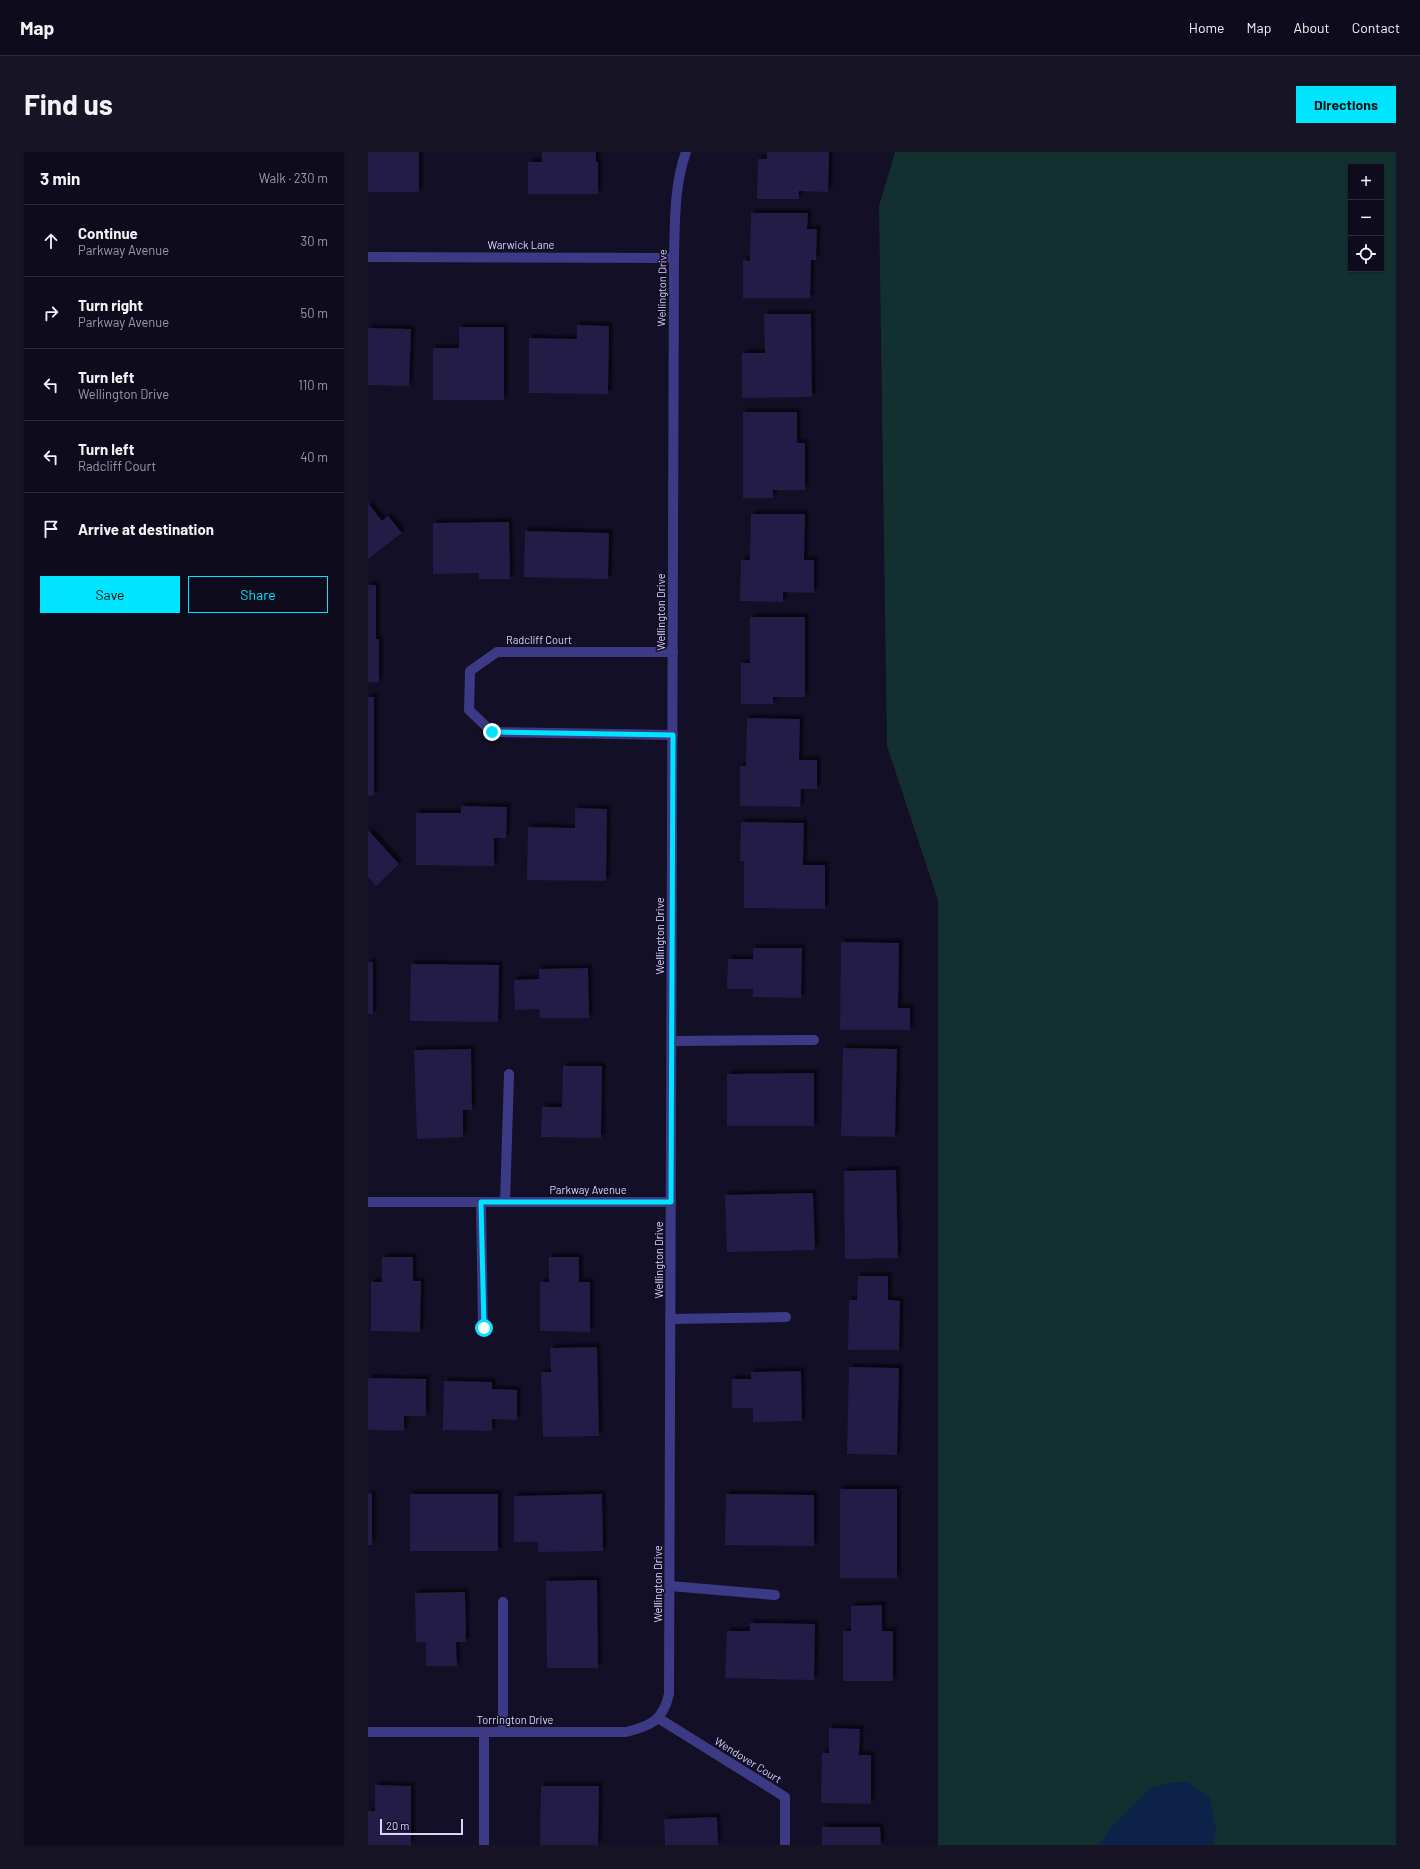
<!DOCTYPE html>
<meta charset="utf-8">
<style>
:root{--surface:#0e0b1c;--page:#171425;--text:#f1f3f6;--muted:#9b9ba3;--line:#2e2b3b;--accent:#00e5ff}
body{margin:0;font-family:Barlow,sans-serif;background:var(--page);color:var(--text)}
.controls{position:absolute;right:12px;top:12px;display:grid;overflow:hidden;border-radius:0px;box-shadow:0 1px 3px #0004}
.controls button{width:36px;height:36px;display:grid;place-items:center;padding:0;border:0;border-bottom:1px solid var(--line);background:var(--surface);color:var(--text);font:20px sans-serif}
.scale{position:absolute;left:12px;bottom:10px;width:83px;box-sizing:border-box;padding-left:4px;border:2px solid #d9d4ff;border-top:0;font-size:11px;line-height:14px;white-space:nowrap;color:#d9d4ff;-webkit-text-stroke:3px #130f26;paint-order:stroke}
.stop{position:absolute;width:12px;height:12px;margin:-9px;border:3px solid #00e5ff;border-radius:50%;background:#fff}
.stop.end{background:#00e5ff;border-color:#fff;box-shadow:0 1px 4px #0008}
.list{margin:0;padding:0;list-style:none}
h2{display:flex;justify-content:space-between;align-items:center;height:52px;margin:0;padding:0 16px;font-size:17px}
h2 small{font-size:13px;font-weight:400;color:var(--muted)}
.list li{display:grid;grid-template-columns:26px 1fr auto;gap:12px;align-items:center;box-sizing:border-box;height:72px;padding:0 16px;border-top:1px solid var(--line)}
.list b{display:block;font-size:15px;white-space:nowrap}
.list p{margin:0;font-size:13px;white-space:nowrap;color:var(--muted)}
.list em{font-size:13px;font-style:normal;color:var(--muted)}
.actions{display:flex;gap:8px;padding:12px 16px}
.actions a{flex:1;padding:9px 0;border:1px solid var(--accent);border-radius:0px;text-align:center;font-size:14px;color:var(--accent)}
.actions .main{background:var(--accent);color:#111}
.icon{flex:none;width:22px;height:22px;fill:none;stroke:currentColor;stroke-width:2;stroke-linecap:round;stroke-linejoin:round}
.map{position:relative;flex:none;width:1028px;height:1693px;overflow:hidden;border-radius:0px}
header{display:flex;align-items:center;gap:24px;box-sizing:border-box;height:56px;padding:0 20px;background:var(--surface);border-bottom:1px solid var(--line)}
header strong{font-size:19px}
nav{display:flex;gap:22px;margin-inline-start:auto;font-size:14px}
.intro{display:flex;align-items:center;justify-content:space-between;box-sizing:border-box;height:96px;padding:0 24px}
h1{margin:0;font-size:28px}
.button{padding:10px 18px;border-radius:0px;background:var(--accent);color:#111;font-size:14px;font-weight:700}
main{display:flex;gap:24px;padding:0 24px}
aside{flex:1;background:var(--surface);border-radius:0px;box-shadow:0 1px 3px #0004}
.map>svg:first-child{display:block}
</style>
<header>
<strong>Map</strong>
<nav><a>Home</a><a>Map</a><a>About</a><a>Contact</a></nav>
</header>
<div class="intro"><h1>Find us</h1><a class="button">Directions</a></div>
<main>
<aside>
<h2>3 min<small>Walk · 230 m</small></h2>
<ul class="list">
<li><svg class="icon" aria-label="ahead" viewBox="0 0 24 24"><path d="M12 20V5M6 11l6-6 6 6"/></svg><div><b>Continue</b><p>Parkway Avenue</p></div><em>30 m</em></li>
<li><svg class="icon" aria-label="right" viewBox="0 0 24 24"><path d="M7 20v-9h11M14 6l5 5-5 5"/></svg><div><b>Turn right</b><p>Parkway Avenue</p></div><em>50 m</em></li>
<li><svg class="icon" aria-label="left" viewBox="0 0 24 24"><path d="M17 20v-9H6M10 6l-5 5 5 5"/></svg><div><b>Turn left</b><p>Wellington Drive</p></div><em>110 m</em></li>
<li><svg class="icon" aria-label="left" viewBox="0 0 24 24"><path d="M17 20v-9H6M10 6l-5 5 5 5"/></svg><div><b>Turn left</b><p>Radcliff Court</p></div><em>40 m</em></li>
<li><svg class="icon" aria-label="arrive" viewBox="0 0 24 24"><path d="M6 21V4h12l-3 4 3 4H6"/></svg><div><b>Arrive at destination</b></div></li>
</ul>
<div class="actions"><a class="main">Save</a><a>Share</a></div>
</aside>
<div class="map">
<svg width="1028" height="1693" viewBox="0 0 1028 1693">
<defs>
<filter id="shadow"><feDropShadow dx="3.5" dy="-3.5" stdDeviation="1" flood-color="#0009"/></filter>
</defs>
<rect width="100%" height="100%" fill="#130f26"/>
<path fill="#12302f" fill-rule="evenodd" d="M527 0H1028V1693H570V748L519 594 511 54ZM983 15H1013V117H983Z"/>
<polygon fill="#0c2248" points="807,1630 820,1630 842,1646 848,1678 845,1693 731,1693 744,1674 782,1636"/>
<g fill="#241b47" filter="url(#shadow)">
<rect x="0" y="0" width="51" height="40"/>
<polygon points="174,0 228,0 228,10 230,10 230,42 160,42 160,10 174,10"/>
<polygon points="399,0 461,0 460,40 431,39 431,47 389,47 390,7 399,7"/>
<polygon points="383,61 440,61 439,77 449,77 448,108 443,108 442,146 375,146 375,108 382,109"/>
<polygon points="396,162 443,162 444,245 374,246 374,201 397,201"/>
<polygon points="209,173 241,174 240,242 161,241 161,186 209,187"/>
<polygon points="91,175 136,175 136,248 65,248 65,196 91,196"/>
<polygon points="0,176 43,177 41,234 0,233"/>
<polygon points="375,260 429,260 429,291 437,291 437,338 405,338 405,346 375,346"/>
<polygon points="0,351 14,369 20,364 34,381 0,407"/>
<polygon points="383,362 437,362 436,408 446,408 446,441 415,440 415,450 372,449 373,408 382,408"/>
<polygon points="141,370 142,427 111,427 111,421 65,422 65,371"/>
<polygon points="157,379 241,381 240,427 156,425"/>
<polygon points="0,433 8,433 8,487 11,487 11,530 0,530"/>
<polygon points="382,465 437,465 437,545 405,545 405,552 373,552 373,511 382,511"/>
<polygon points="0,545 6,545 6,643 0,644"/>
<polygon points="379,566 432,567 431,608 449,608 449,637 433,637 432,655 372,654 372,614 378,614"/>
<polygon points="93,654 139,655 138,686 126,686 126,714 48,713 48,661 93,661"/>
<polygon points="207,656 239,657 238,729 159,728 160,675 207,676"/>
<polygon points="373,670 436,671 435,713 457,713 457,757 376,756 376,709 372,709"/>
<polygon points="0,678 31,712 8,734 0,725"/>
<polygon points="473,790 531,791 530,856 542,856 542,878 472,878"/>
<polygon points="385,796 434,796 433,846 385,845 385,837 359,837 360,807 385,807"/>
<rect x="0" y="810" width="5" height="52"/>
<polygon points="43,812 131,813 130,870 42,869"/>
<polygon points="220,816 221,866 172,866 171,857 147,858 146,828 171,827 171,817"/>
<polygon points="475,896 529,897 527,985 473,984"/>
<polygon points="103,897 104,958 95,958 95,985 49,987 46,898"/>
<polygon points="195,914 234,914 233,986 173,985 174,955 194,955"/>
<polygon points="446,921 446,974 359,974 359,922"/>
<polygon points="528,1018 530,1106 477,1107 476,1019"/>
<polygon points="445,1041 447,1098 359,1100 357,1043"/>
<polygon points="14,1105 45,1105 45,1129 53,1129 52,1180 3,1179 3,1130 14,1130"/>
<polygon points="181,1105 211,1105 211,1130 222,1130 222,1180 172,1179 172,1130 181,1130"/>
<polygon points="490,1124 520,1124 520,1148 532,1149 531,1198 480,1198 481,1148 489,1148"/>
<polygon points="229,1195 231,1284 175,1285 173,1220 183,1220 182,1196"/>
<polygon points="481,1215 531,1216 529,1303 479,1302"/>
<polygon points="433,1219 434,1269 385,1270 385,1256 364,1256 364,1227 383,1227 383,1220"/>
<polygon points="0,1226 58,1227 58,1264 36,1264 36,1279 0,1278"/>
<polygon points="76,1229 124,1230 124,1237 149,1238 149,1268 124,1267 124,1279 75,1278"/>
<rect x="472" y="1337" width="57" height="89"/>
<polygon points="0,1341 4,1342 4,1393 0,1393"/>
<rect x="42" y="1342" width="88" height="57"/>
<polygon points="234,1342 235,1399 170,1400 170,1390 146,1390 146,1344"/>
<polygon points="358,1342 446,1343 446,1394 357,1393"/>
<polygon points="229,1428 230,1516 179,1516 178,1429"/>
<polygon points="97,1440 98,1490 88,1490 89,1514 58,1514 58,1490 48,1490 47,1441"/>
<polygon points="514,1453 514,1479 525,1479 525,1529 475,1529 475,1479 483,1479 483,1454"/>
<polygon points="382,1471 447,1472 446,1528 357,1526 359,1479 382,1479"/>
<polygon points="461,1576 492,1577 491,1603 503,1603 503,1652 453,1651 454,1601 461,1601"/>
<polygon points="7,1633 43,1634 43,1693 0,1693 0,1659 7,1659"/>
<polygon points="173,1634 231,1634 230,1693 172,1693"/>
<polygon points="349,1665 350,1693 297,1693 296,1667"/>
<polygon points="454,1675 512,1675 513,1693 454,1693"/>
</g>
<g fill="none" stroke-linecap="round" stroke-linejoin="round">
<g stroke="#3d3a85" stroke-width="10">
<polyline points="305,500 129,500 102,519 101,558 124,580 305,583"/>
<polyline points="304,889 446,888"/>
<polyline points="113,1050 115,1176"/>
<polyline points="137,1050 141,922"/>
<polyline points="303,1167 418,1165"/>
<polyline points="302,1434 407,1443"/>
<polyline points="135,1450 135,1580"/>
<polyline points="290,1566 417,1645 417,1693"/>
<polyline points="116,1580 116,1693"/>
</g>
<g stroke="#3d3a85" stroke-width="10">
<polyline points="0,105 306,106"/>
<polyline points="0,1050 303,1050"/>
<path d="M0 1580H258C282 1574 295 1569 301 1542L306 106C307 71 306 33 318 0"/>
</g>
</g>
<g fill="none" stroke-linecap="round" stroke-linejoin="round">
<polyline stroke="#00e5ff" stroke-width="5" points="116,1176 113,1050 303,1050 305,583 124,580"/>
</g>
<g text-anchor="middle" stroke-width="3" stroke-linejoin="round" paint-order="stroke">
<g font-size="11" fill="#d9d4ff" stroke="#130f26">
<text x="153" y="97">Warwick Lane</text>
<text transform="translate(294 136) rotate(-89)" y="4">Wellington Drive</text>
<text transform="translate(293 460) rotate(-90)" y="4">Wellington Drive</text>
<text x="171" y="492">Radcliff Court</text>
<text transform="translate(292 784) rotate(-90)" y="4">Wellington Drive</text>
<text x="220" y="1042">Parkway Avenue</text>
<text transform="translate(291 1108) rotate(-90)" y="4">Wellington Drive</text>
<text transform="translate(290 1432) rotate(-90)" y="4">Wellington Drive</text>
<text x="147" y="1572">Torrington Drive</text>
<text transform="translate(380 1608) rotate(32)" y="4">Wendover Court</text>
</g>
</g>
</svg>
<div class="controls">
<button>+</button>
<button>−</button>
<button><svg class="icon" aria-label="locate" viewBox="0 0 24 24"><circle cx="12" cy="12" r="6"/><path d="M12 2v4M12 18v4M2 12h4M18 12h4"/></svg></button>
</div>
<div class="scale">20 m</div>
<div class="stop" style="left:116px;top:1176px"></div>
<div class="stop end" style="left:124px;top:580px"></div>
</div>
</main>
